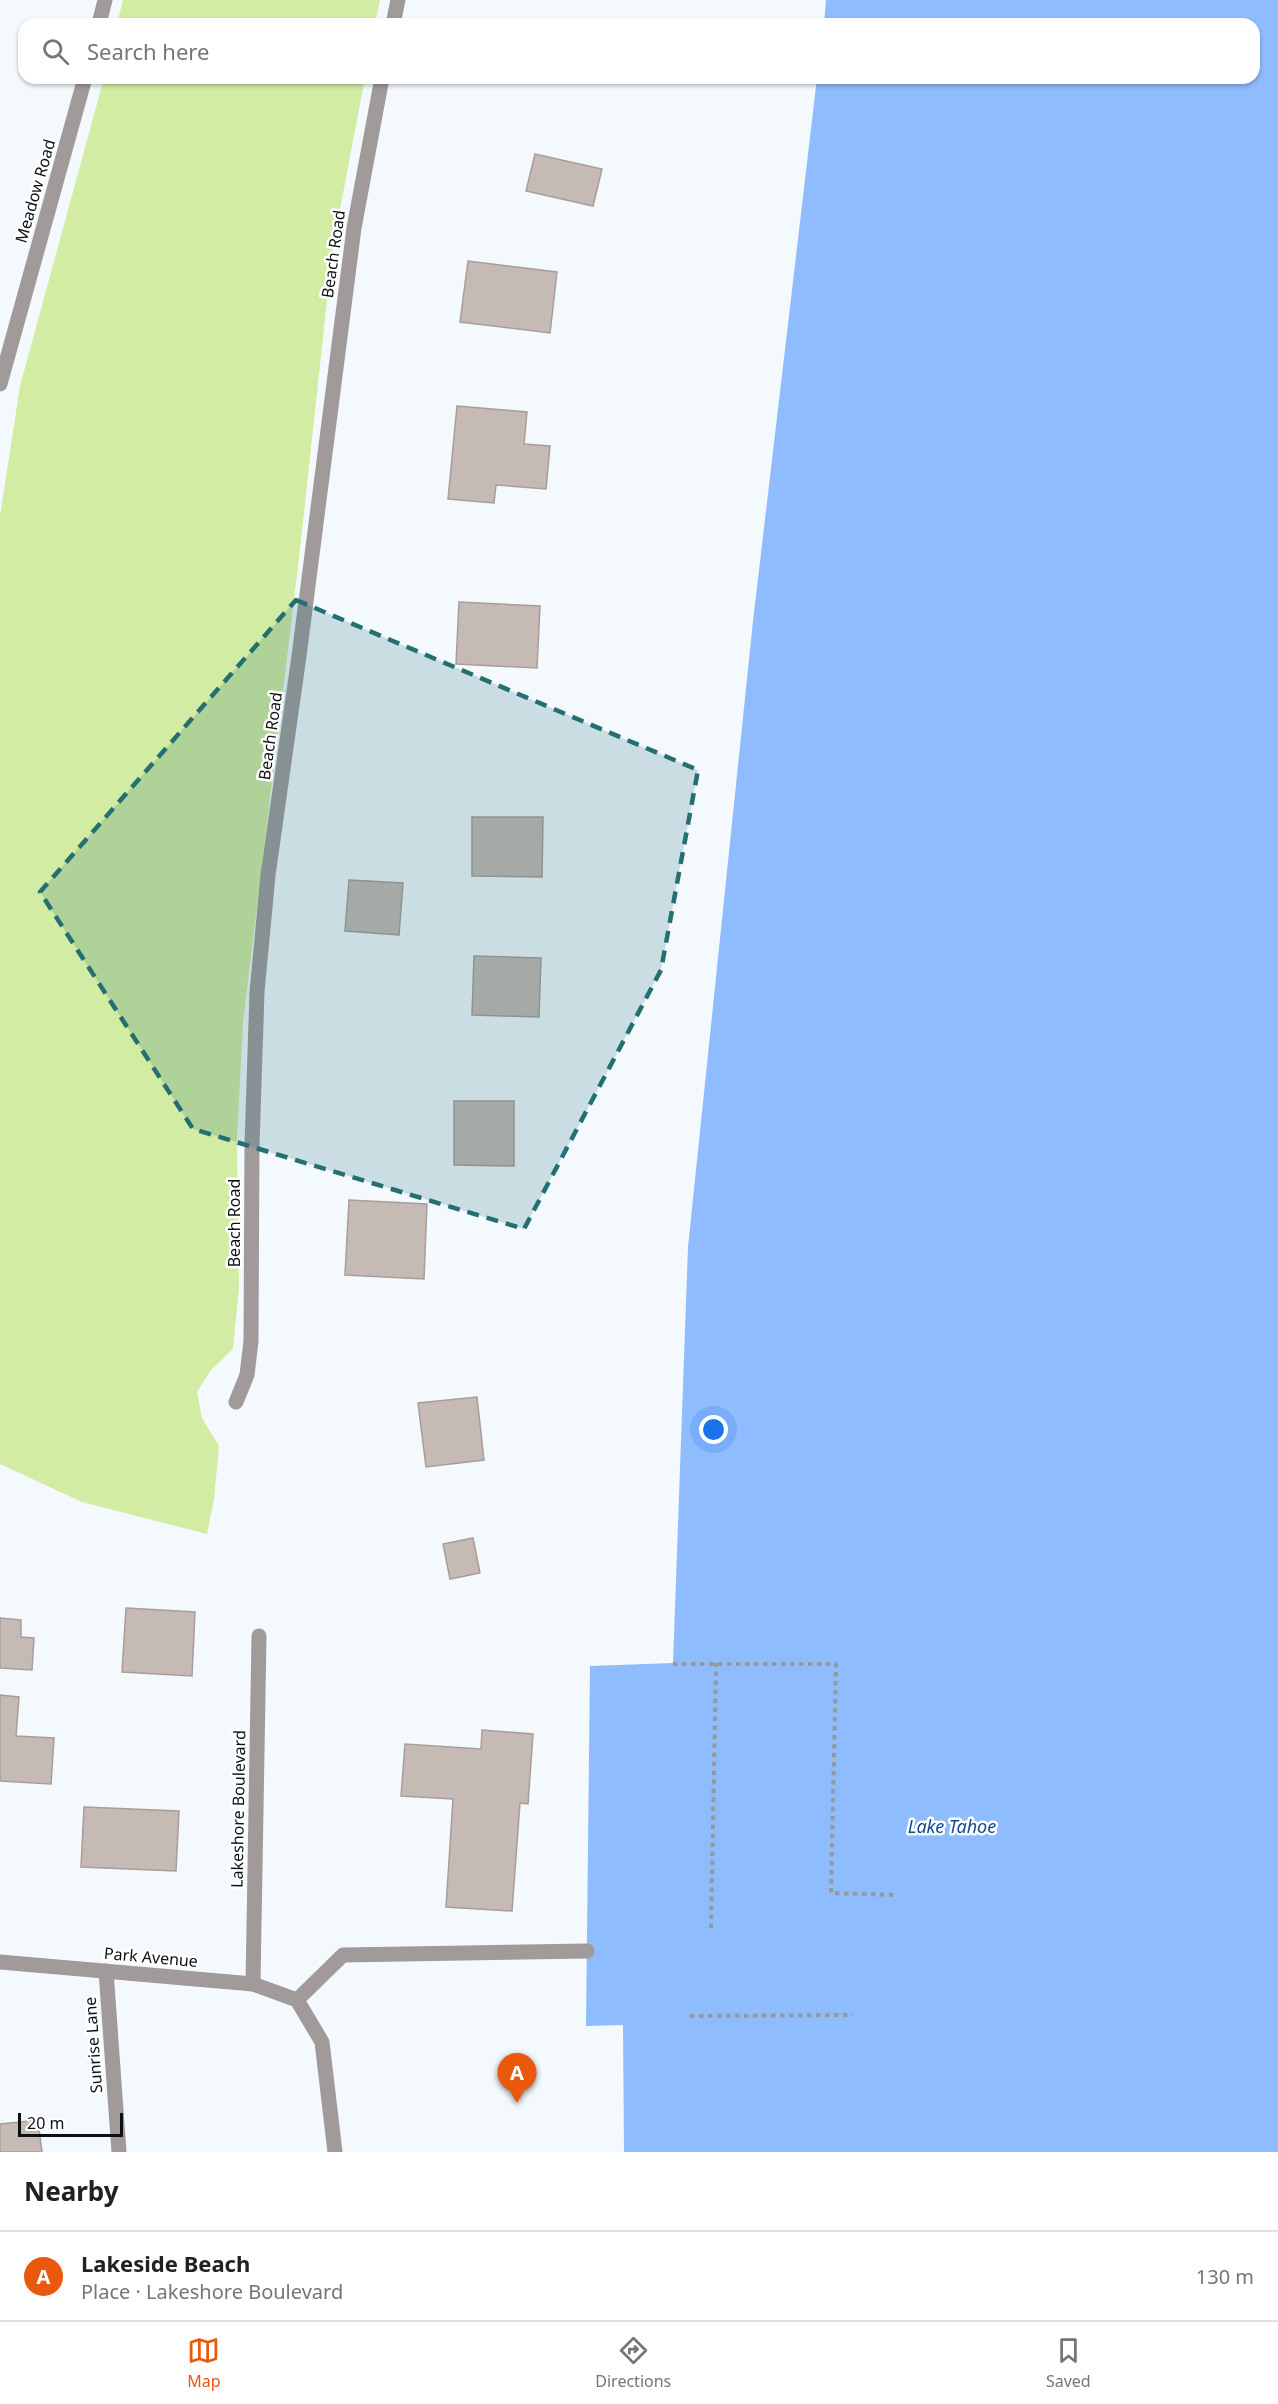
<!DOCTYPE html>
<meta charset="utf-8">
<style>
:root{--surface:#fff;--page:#f2f2f2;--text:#202124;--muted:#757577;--line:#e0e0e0;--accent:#ea580c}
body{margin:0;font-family:"Noto Sans",sans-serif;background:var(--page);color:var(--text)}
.scale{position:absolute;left:18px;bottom:15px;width:105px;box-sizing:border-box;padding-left:6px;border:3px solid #0e1114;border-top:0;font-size:16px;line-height:21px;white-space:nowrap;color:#0e1114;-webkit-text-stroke:4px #fff;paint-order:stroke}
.you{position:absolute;left:714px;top:1430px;width:21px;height:21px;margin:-15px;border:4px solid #fff;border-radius:50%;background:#1a73e8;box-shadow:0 0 0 9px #1a73e833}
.badge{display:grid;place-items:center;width:39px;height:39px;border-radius:50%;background:var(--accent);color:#fff;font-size:20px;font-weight:700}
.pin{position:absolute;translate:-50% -50px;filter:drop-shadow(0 2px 3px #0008)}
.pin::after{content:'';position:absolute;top:32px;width:21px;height:18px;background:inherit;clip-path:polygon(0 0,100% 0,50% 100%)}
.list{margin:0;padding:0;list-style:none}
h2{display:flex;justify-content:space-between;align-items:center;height:78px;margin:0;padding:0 24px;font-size:26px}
h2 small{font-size:20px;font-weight:400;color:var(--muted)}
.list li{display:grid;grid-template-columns:39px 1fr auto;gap:18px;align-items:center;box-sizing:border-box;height:90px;padding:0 24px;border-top:2px solid var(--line)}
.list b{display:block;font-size:22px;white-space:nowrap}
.list p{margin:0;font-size:20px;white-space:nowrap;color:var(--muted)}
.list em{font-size:20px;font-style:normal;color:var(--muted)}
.icon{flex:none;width:33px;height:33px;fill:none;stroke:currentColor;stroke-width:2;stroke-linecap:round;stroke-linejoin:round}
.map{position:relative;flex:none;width:1278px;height:2152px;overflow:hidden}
.search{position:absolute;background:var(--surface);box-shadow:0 2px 4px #0004;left:18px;right:18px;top:18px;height:66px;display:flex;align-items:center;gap:15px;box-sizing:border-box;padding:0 21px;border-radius:18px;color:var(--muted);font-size:22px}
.sheet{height:168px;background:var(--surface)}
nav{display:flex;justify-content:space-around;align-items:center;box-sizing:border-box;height:84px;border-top:2px solid var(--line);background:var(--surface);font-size:16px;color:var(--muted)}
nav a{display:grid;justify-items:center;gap:3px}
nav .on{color:var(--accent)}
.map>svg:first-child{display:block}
</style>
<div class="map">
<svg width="1278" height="2152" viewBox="0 0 1278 2152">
<rect width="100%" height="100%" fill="#f4f9fe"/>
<g fill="#d3eca3">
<polygon points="123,0 380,0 375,24 117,24"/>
<polygon points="104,78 365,78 333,246 299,558 243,1023 237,1138 239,1287 233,1349 211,1370 197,1392 202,1418 219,1446 214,1499 207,1534 82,1502 0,1464 0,516 20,386"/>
</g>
<polygon fill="#8fbcfe" points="826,0 1278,0 1278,2152 624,2152 623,2025 586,2026 590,1666 673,1663 688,1247 753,621 817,78 1254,78 1254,24 824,24"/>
<g fill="#c6bab5" stroke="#a99d99" stroke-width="1.5">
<polygon points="535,154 602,169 593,206 526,191"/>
<polygon points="468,261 557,272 550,333 460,322"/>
<polygon points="457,406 527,412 524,444 550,446 546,489 496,485 494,503 448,499"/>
<polygon points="459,602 540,606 537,668 456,664"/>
<polygon points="472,817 543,817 542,877 472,876"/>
<polygon points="349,880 403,883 399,935 345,931"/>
<polygon points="474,956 541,958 539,1017 472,1015"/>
<polygon points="454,1101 514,1101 514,1166 454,1165"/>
<polygon points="349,1200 427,1204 424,1279 345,1275"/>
<polygon points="477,1397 484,1460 426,1467 418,1403"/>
<polygon points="473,1538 480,1573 450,1579 443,1544"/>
<polygon points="126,1608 195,1612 192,1676 122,1672"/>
<polygon points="0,1618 21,1620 21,1637 34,1638 32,1670 0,1668"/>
<polygon points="0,1695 19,1697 16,1736 54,1738 51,1784 0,1781"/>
<polygon points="482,1730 533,1734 528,1804 520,1803 512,1911 446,1907 453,1799 401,1796 405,1744 481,1749"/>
<polygon points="84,1807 179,1811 176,1871 81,1867"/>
<polygon points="38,2120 42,2152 0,2152 0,2124"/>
</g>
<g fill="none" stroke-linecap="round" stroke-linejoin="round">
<g stroke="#95999d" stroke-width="4" stroke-dasharray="4.5 4.5" stroke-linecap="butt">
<polyline points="673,1664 836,1664 831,1893 895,1895"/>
<polyline points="711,1928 716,1663"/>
<polyline points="690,2016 853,2015"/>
</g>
<polyline stroke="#a09a9b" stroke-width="15" points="297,2000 343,1955 587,1951"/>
<g stroke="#a09a9b" stroke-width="15">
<polyline points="99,24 105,0"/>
<polyline points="393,24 398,0"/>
<polyline points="0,384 85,78"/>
<polyline points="236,1402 247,1375 251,1341 252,1145 257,992 268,875 299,656 354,228 382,78"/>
<polyline points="0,1962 253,1984 297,2000 322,2042 335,2152"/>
<polyline points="106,1971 119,2152"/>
<polyline points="253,1984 259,1636"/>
</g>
</g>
<path fill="#236f71" fill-opacity="0.2" stroke="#236f71" stroke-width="4.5" stroke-dasharray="12 8" stroke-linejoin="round" d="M296 600 698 770 661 970 524 1229 193 1129 40 892Z"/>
<g text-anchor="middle" stroke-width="5" stroke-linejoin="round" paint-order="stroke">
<g font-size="16" fill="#0e1114" stroke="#fff">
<text transform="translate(35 191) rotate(-74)" y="6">Meadow Road</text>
<text transform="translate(333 254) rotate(-82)" y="6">Beach Road</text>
<text transform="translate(270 736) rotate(-82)" y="6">Beach Road</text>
<text transform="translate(234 1223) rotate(-90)" y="6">Beach Road</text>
<text transform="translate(238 1809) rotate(-89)" y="6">Lakeshore Boulevard</text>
<text transform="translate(151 1957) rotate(5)" y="6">Park Avenue</text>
<text transform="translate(93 2045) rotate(-94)" y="6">Sunrise Lane</text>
</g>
<g font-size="18" font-style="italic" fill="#114a94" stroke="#fff">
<text x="952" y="1833">Lake Tahoe</text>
</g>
</g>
</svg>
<div class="scale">20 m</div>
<div class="you"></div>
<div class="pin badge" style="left:517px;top:2103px">A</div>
<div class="search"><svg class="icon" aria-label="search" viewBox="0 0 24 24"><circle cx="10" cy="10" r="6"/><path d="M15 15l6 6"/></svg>Search here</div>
</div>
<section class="sheet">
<h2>Nearby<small></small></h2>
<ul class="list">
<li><span class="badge">A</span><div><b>Lakeside Beach</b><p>Place · Lakeshore Boulevard</p></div><em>130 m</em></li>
</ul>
</section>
<nav>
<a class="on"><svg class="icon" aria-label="map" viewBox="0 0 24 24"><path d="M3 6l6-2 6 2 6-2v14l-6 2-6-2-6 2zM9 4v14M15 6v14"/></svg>Map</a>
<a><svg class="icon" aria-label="directions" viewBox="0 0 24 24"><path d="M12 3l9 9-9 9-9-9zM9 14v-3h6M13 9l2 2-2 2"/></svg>Directions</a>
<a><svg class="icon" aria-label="saved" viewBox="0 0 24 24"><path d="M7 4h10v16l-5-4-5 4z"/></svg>Saved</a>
</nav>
